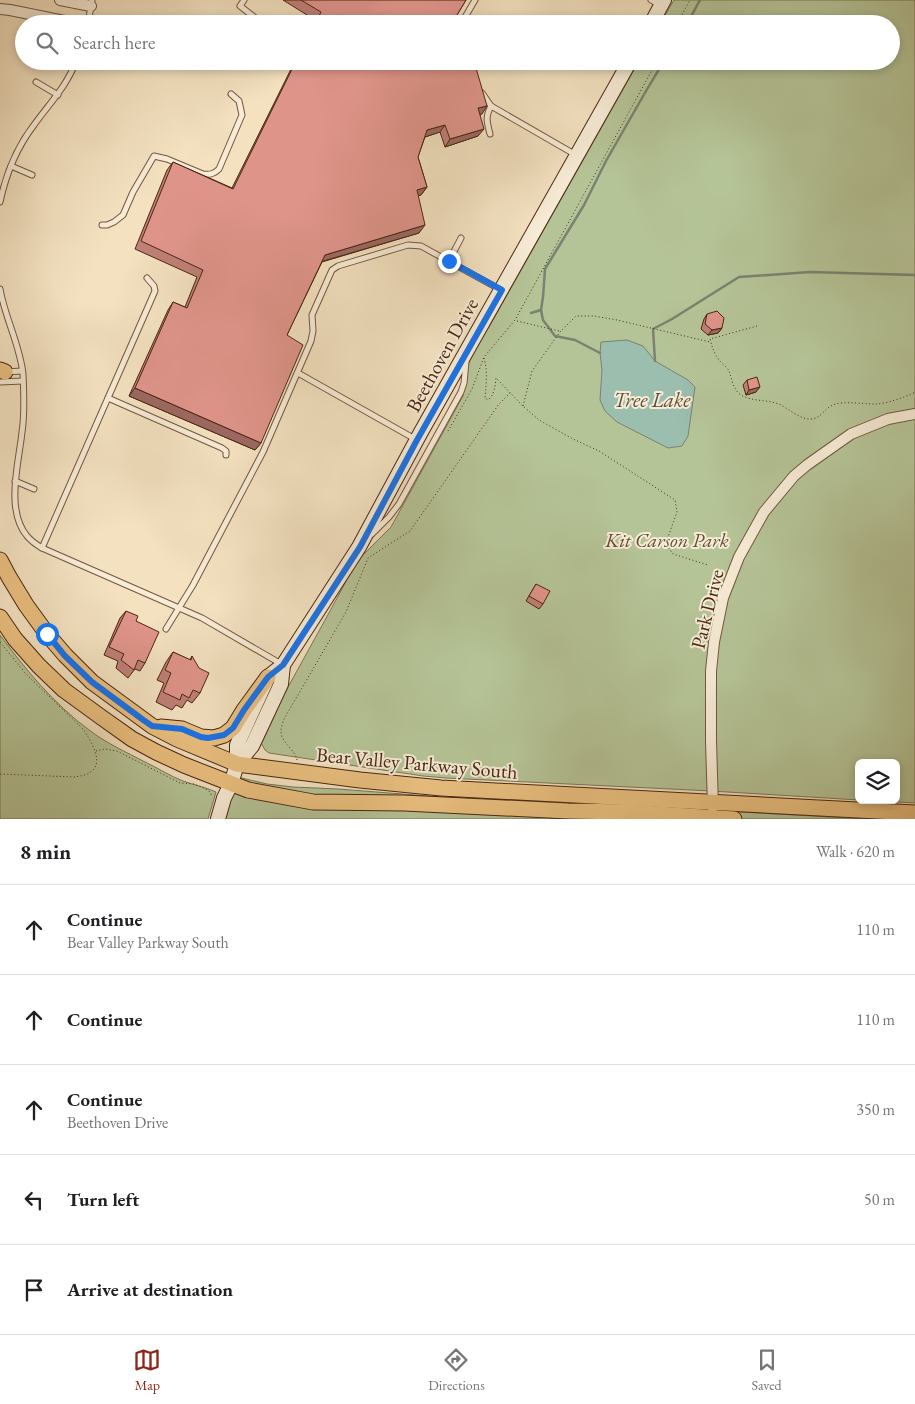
<!DOCTYPE html>
<meta charset="utf-8">
<style>
:root{--surface:#fff;--page:#f6f6f6;--text:#202124;--muted:#757577;--line:#e0e0e0;--accent:#8f2418}
body{margin:0;font-family:"EB Garamond",serif;background:var(--page);color:var(--text)}
.controls{position:absolute;right:15px;bottom:15px;display:grid;overflow:hidden;border-radius:8px;box-shadow:0 2px 8px #0003}
.controls button{width:45px;height:45px;display:grid;place-items:center;padding:0;border:0;border-bottom:1px solid var(--line);background:var(--surface);color:var(--text);font:25px sans-serif}
.stop{position:absolute;width:15px;height:15px;margin:-11px;border:4px solid #1a73e8;border-radius:50%;background:#fff}
.stop.end{background:#1a73e8;border-color:#fff;box-shadow:0 1px 5px #0008}
.list{margin:0;padding:0;list-style:none}
h2{display:flex;justify-content:space-between;align-items:center;height:65px;margin:0;padding:0 20px;font-size:21px}
h2 small{font-size:16px;font-weight:400;color:var(--muted)}
.list li{display:grid;grid-template-columns:32px 1fr auto;gap:15px;align-items:center;box-sizing:border-box;height:90px;padding:0 20px;border-top:1px solid var(--line)}
.list b{display:block;font-size:19px;white-space:nowrap}
.list p{margin:0;font-size:16px;white-space:nowrap;color:var(--muted)}
.list em{font-size:16px;font-style:normal;color:var(--muted)}
.icon{flex:none;width:28px;height:28px;fill:none;stroke:currentColor;stroke-width:2;stroke-linecap:round;stroke-linejoin:round}
.map{position:relative;flex:none;width:915px;height:819px;overflow:hidden}
.search{position:absolute;background:var(--surface);box-shadow:0 2px 8px #0003;left:15px;right:15px;top:15px;height:55px;display:flex;align-items:center;gap:12px;box-sizing:border-box;padding:0 18px;border-radius:28px;color:var(--muted);font-size:19px}
.sheet{height:515px;background:var(--surface)}
nav{display:flex;justify-content:space-around;align-items:center;box-sizing:border-box;height:70px;border-top:1px solid var(--line);background:var(--surface);font-size:14px;color:var(--muted)}
nav a{display:grid;justify-items:center;gap:2px}
nav .on{color:var(--accent)}
.map>svg:first-child{display:block}
</style>
<div class="map">
<svg width="915" height="819" viewBox="0 0 915 819">
<rect width="100%" height="100%" fill="#f3e1c0"/>
<filter id="stains"><feTurbulence type="fractalNoise" baseFrequency=".004" numOctaves="4"/><feColorMatrix values="0 0 0 0 .2 0 0 0 0 .09 0 0 0 0 .02 0 0 0 .5 -.17"/></filter>
<radialGradient id="worn" r=".72"><stop offset=".6" stop-color="#630" stop-opacity="0"/><stop offset="1" stop-color="#630" stop-opacity=".3"/></radialGradient>
<g fill="#b5c497" stroke="#7f7655">
<polygon points="674,0 915,0 915,803 866,800 896,800 896,763 859,763 859,800 711,791 446,778 423,776 269,753 265,750 261,743 266,727 330,611 357,561 391,527 463,396 470,353 489,327 639,61 891,61 891,24 660,24"/>
<path d="M0 635C26 670 54 704 89 730 106 743 126 752 145 762 158 768 170 776 183 781 194 785 205 787 216 792L208 819H0Z"/>
<polygon points="229,775 267,784 293,787 338,789 441,797 615,805 866,819 217,819"/>
</g>
<polygon fill="#9bbeaf" stroke="#7a8271" points="627,340 643,346 655,361 688,380 695,387 688,436 682,446 668,448 617,422 605,411 600,400 602,370 600,353 601,342"/>
<g fill="none" stroke-linecap="round" stroke-linejoin="round">
<g stroke="#7a8271" stroke-width="2.5">
<polyline points="687,24 700,0"/>
<polyline points="531,313 541,310"/>
<polyline points="600,353 575,340 555,336 543,320 541,310 543,297 545,269 584,205 606,161 646,91 664,61"/>
<polyline points="655,361 653,329 672,319 739,277 810,272 915,275"/>
</g>
<g stroke="#74563e" stroke-width="7">
<g id="lane">
<polyline points="244,0 240,6 263,24"/>
<polyline points="651,0 660,5"/>
<polyline points="88,24 92,0"/>
<polyline points="461,24 475,0"/>
<path d="M245 64C253 68 261 67 268 61"/>
<polyline points="36,82 58,95"/>
<polyline points="482,93 491,106 576,155"/>
<path d="M490 134C487 122 485 117 491 106"/>
<polyline points="11,166 32,175"/>
<path d="M0 202C6 174 17 147 34 125 49 104 67 86 76 61"/>
<path d="M102 225H107L114 222 123 215 133 192 154 156 167 159 203 174C210 175 214 174 219 169L242 115 239 101 231 94"/>
<polyline points="449,261 461,238"/>
<path d="M0 289C5 318 20 345 23 374 24 394 25 413 22 432 19 462 5 510 27 536 31 541 37 545 42 548L202 618 283 665"/>
<polyline points="5,372 22,371"/>
<polyline points="298,373 415,439"/>
<polyline points="0,382 23,381"/>
<polyline points="108,398 222,448 226,451 226,455"/>
<polyline points="15,481 34,489"/>
<polyline points="372,534 389,517 399,504 461,392 464,383 466,362"/>
<polyline points="42,548 155,291 154,286 147,278"/>
<polyline points="166,629 193,585 263,452 311,341 313,331 312,315 332,270 338,266 408,245 421,246 501,290"/>
</g>
</g>
<g stroke="#74563e" stroke-width="12">
<g id="street">
<polyline points="60,0 91,6"/>
<polyline points="0,9 10,10 79,24"/>
<polyline points="713,807 711,741 711,671 714,642 723,598 739,557 764,512 794,476 807,465 851,434 888,419 915,414"/>
</g>
</g>
<g stroke="#492713" stroke-width="16">
<g id="secondary">
<polyline points="651,24 664,0"/>
<polyline points="237,764 252,746 281,684 283,665"/>
<polyline points="218,819 224,798 231,784 237,764 237,745 268,677 283,665 359,547 421,432 630,61"/>
</g>
</g>
<g stroke="#492713" stroke-width="17">
<g id="primary">
<polyline points="0,370 5,372"/>
<polyline points="0,560 9,577 26,605 47,634 65,655 92,682 152,726 177,739 237,764 360,780 441,788 915,813"/>
<polyline points="0,617 15,639 39,666 64,690 101,717 132,739 156,752 184,765 248,790 313,802 404,803 568,811 627,812 734,819"/>
<polyline points="161,727 182,729 201,737 214,738 224,735 233,728 244,710 268,677"/>
</g>
</g>
<g stroke="#492713" stroke-width="1" stroke-dasharray="1 2.5" stroke-linecap="butt">
<polyline points="677,24 690,0"/>
<polyline points="517,321 559,331"/>
<path d="M757 326 710 339C712 347 714 353 719 360 722 364 727 367 729 371 732 379 733 390 741 395 752 402 768 399 781 405 790 410 801 420 812 419 823 418 825 404 841 403 852 402 864 404 875 404 886 404 906 397 915 392"/>
<path d="M484 358C488 371 486 385 485 398L488 400C495 394 495 386 496 378L523 406 539 420 573 439 599 451 675 500 677 512 667 540 668 547 673 554 708 565"/>
<polyline points="523,406 532,371 560,332 576,316 594,316 617,320 710,342"/>
<polyline points="448,431 472,389 484,357 515,320 657,61"/>
<path d="M0 642 26 674 83 729C91 741 107 766 87 774 83 776 78 776 75 777L0 774"/>
<polyline points="96,751 105,749 117,751 180,783 194,784 204,788 209,791 212,796"/>
<path d="M297 760C294 748 281 743 281 731 281 727 283 722 284 719L346 612 368 558 410 531 499 404 510 393"/>
</g>
<use href="#lane" stroke="#f7ecd6" stroke-width="5"/>
<use href="#street" stroke="#f7ecd6" stroke-width="10"/>
<use href="#secondary" stroke="#f7ecd6" stroke-width="14"/>
<use href="#primary" stroke="#eac080" stroke-width="15"/>
</g>
<g fill="#c07f77" stroke="#492713">
<polygon points="283,0 466,0 454,20 458,24 313,24 315,20"/>
<polygon points="295,61 474,61 482,114 480,114 478,136 445,147 440,132 425,137 418,157 427,187 421,195 418,196 419,233 322,262 287,335 261,443 255,450 129,396 168,310 173,302 185,307 197,277 135,249 167,170 173,162 232,188"/>
<polygon points="707,314 722,328 718,333 708,335 701,329 704,319"/>
<polygon points="747,380 756,392 746,395 743,385"/>
<polygon points="536,584 543,604 539,609 526,601"/>
<polygon points="126,611 136,621 145,663 140,671 135,669 128,678 116,668 118,661 104,655 120,618"/>
<polygon points="173,652 190,660 192,656 200,693 192,703 187,700 182,708 176,705 172,710 156,702 164,683 157,680 166,662"/>
</g>
<g fill="#9c6861" stroke="#492713">
<polygon points="487,106 482,114 472,116 478,108"/>
<polygon points="445,125 440,132 422,138 427,130"/>
<polygon points="484,129 478,136 445,147 450,139"/>
<polygon points="427,187 421,195 411,198 417,190"/>
<polygon points="425,225 419,233 320,262 325,255"/>
<polygon points="722,328 718,333 708,335 712,330"/>
<polygon points="760,387 756,392 746,395 749,390"/>
<polygon points="135,388 261,443 255,450 129,396"/>
</g>
<g fill="#df948a" stroke="#492713">
<polygon points="301,0 466,0 454,20 458,24 315,24 321,12"/>
<polygon points="296,61 474,61 487,106 478,108 484,129 450,139 445,125 427,130 418,157 427,187 417,190 425,225 325,255 287,335 303,345 261,443 135,388 173,302 187,308 203,270 141,241 173,162 233,189"/>
<polygon points="717,311 724,318 722,328 712,330 705,324 707,314"/>
<polygon points="757,377 760,387 749,390 747,380"/>
<polygon points="536,584 550,591 543,604 529,596"/>
<polygon points="126,611 138,616 136,621 159,632 145,663 138,660 134,670 121,660 124,654 109,647"/>
<polygon points="173,652 191,660 192,656 199,668 209,673 200,693 193,690 189,698 182,694 180,700 163,692 171,673 165,670"/>
</g>
<g fill="none" stroke-linecap="round" stroke-linejoin="round">
<polyline stroke="#1a73e8" stroke-width="6" points="47,634 65,656 92,682 142,719 152,726 182,729 201,737 208,738 224,735 233,728 244,710 268,677 283,665 360,547 417,440 502,290 449,261"/>
</g>
<g text-anchor="middle" stroke-width="4" stroke-linejoin="round" paint-order="stroke">
<g font-size="20" fill="#492713" stroke="#f7ecd6">
<text transform="translate(442 355) rotate(-61)" y="7">Beethoven Drive</text>
<text transform="translate(707 609) rotate(-76)" y="7">Park Drive</text>
<text transform="translate(417 763) rotate(5)" y="7">Bear Valley Parkway South</text>
</g>
<g font-size="20" font-style="italic" fill="#644e34" stroke="#f7ecd6">
<text x="667" y="547">Kit Carson Park</text>
</g>
<g font-size="21" font-style="italic" fill="#5e4d3a" stroke="#f7ecd6">
<text x="652" y="407">Tree Lake</text>
</g>
</g>
<rect width="100%" height="100%" filter="url(#stains)"/>
<rect width="100%" height="100%" fill="url(#worn)"/>
</svg>
<div class="controls">
<button><svg class="icon" aria-label="layers" viewBox="0 0 24 24"><path d="M12 4l9 5-9 5-9-5zM3 14l9 5 9-5"/></svg></button>
</div>
<div class="stop" style="left:47px;top:634px"></div>
<div class="stop end" style="left:449px;top:261px"></div>
<div class="search"><svg class="icon" aria-label="search" viewBox="0 0 24 24"><circle cx="10" cy="10" r="6"/><path d="M15 15l6 6"/></svg>Search here</div>
</div>
<section class="sheet">
<h2>8 min<small>Walk · 620 m</small></h2>
<ul class="list">
<li><svg class="icon" aria-label="ahead" viewBox="0 0 24 24"><path d="M12 20V5M6 11l6-6 6 6"/></svg><div><b>Continue</b><p>Bear Valley Parkway South</p></div><em>110 m</em></li>
<li><svg class="icon" aria-label="ahead" viewBox="0 0 24 24"><path d="M12 20V5M6 11l6-6 6 6"/></svg><div><b>Continue</b></div><em>110 m</em></li>
<li><svg class="icon" aria-label="ahead" viewBox="0 0 24 24"><path d="M12 20V5M6 11l6-6 6 6"/></svg><div><b>Continue</b><p>Beethoven Drive</p></div><em>350 m</em></li>
<li><svg class="icon" aria-label="left" viewBox="0 0 24 24"><path d="M17 20v-9H6M10 6l-5 5 5 5"/></svg><div><b>Turn left</b></div><em>50 m</em></li>
<li><svg class="icon" aria-label="arrive" viewBox="0 0 24 24"><path d="M6 21V4h12l-3 4 3 4H6"/></svg><div><b>Arrive at destination</b></div></li>
</ul>
</section>
<nav>
<a class="on"><svg class="icon" aria-label="map" viewBox="0 0 24 24"><path d="M3 6l6-2 6 2 6-2v14l-6 2-6-2-6 2zM9 4v14M15 6v14"/></svg>Map</a>
<a><svg class="icon" aria-label="directions" viewBox="0 0 24 24"><path d="M12 3l9 9-9 9-9-9zM9 14v-3h6M13 9l2 2-2 2"/></svg>Directions</a>
<a><svg class="icon" aria-label="saved" viewBox="0 0 24 24"><path d="M7 4h10v16l-5-4-5 4z"/></svg>Saved</a>
</nav>
